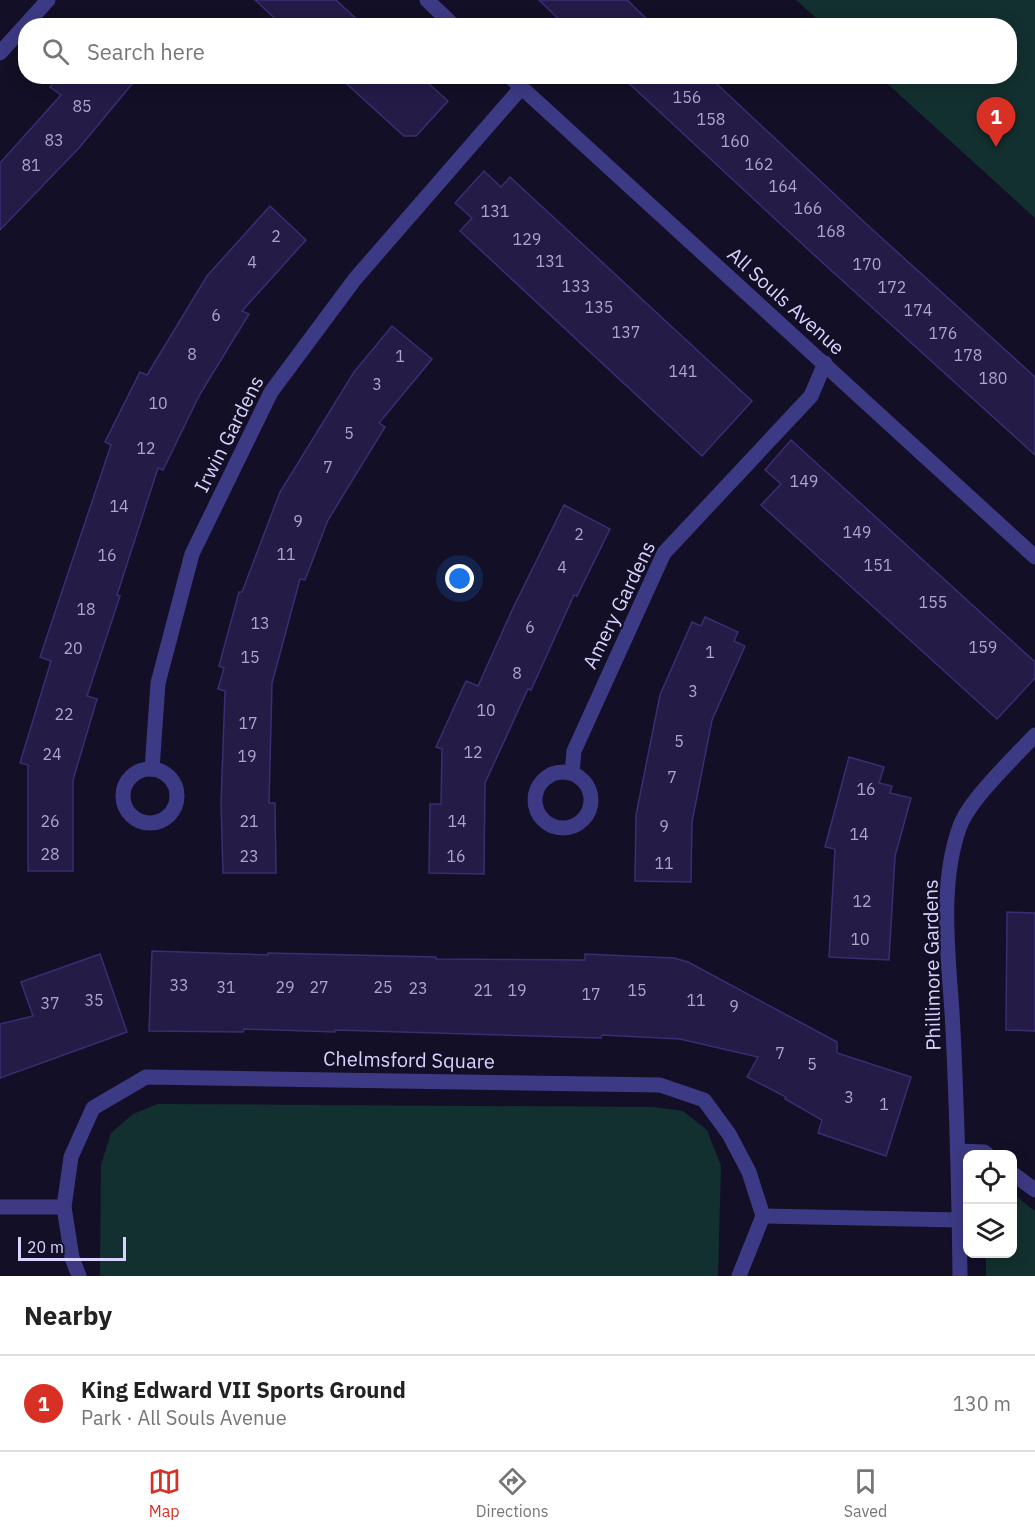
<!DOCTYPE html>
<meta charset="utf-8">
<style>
:root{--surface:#fff;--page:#f6f6f6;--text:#222;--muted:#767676;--line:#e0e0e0;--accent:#d93025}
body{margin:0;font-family:"IBM Plex Sans",sans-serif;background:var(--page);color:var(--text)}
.controls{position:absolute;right:18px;bottom:18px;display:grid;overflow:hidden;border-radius:12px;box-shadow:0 3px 15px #0003}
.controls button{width:54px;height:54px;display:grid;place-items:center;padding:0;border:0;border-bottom:2px solid var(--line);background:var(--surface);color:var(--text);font:30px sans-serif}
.scale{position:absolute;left:18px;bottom:15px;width:108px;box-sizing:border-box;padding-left:6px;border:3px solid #d9d4ff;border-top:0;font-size:16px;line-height:21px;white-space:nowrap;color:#d9d4ff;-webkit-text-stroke:4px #130f26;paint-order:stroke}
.you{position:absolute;left:460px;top:579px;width:21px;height:21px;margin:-15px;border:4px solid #fff;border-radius:50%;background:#1a73e8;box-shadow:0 0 0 9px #1a73e833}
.badge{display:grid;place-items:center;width:39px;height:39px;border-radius:50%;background:var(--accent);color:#fff;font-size:20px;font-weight:700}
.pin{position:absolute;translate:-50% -50px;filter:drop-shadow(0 2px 3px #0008)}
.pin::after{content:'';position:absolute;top:32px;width:21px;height:18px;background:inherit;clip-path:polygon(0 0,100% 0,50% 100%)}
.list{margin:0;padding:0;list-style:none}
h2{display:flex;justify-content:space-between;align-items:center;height:78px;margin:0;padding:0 24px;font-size:26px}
h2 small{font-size:20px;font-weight:400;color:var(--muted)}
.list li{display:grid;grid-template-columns:39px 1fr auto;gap:18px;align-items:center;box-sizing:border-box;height:96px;padding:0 24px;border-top:2px solid var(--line)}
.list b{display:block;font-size:22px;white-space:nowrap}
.list p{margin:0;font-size:20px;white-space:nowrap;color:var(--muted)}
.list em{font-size:20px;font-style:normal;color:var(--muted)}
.icon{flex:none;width:33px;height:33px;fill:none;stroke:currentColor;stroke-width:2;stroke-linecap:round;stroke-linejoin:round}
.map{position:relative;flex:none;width:1035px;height:1276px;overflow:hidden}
.search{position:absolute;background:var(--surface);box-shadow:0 3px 15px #0003;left:18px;right:18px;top:18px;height:66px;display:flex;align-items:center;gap:15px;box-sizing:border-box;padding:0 21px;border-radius:24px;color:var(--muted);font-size:22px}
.sheet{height:174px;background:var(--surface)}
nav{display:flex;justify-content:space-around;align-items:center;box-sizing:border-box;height:84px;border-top:2px solid var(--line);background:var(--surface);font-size:16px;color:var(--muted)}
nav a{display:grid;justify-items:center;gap:3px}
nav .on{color:var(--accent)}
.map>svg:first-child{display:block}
</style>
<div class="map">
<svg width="1035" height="1276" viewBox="0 0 1035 1276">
<rect width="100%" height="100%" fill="#130f26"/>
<g fill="#12302f">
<polygon points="796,0 1035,0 1035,218 880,77 1010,76 1010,26 824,25"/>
<polygon points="158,1104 654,1107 683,1111 707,1130 721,1166 718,1274 718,1276 100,1276 101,1165 111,1133 133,1114"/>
<polygon points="1013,1194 1035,1211 1035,1276 986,1276 986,1254 1012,1254"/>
</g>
<g fill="#241b47" stroke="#3b2d73" stroke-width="1.5">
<polygon points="255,0 336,0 364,26 283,26"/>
<polygon points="539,0 627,0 654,26 566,26"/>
<polygon points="59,76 123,76 132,84 79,148 0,230 0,163 61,95 50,87"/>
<polygon points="338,76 420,76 448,101 416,136 404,136"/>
<polygon points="621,76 708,76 719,86 863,221 1035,377 1035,455 813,254"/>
<polygon points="484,171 501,187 510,177 752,401 702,456 460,231 472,218 455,203"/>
<polygon points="270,206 306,240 242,311 249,314 200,394 163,470 158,468 117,595 120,596 87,696 97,699 73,780 73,871 28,871 28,765 20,763 51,661 40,657 111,445 105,442 140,372 147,375 207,276"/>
<polygon points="392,326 432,359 379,423 385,427 328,520 305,580 300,579 272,683 269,803 275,803 276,873 223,873 221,804 225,691 218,689 224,668 219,666 239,592 242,592 280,492 354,372"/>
<polygon points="791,440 1035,662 1035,678 997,719 761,505 781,484 765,470"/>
<polygon points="564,505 610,529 577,596 574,595 531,690 528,689 485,783 484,874 429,873 430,804 441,804 442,749 436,747 466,681 478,686 514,606"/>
<polygon points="705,617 738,632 734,641 745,646 712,720 692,822 691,882 635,881 636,815 660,695 692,622 701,626"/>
<polygon points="849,757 884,767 879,783 892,786 890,793 911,798 895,856 889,960 829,957 835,849 825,847"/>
<polygon points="1007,912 1035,913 1035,1031 1006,1030"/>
<polygon points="152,951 268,955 268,953 436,957 436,959 585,960 585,954 674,958 688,962 837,1042 837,1053 911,1077 886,1156 818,1133 822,1120 785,1099 786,1097 747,1077 758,1057 680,1039 602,1035 601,1038 335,1030 335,1032 244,1029 243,1032 149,1031"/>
<polygon points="100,954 127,1032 0,1078 0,1024 33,1016 21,982"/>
</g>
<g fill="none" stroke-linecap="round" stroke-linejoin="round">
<g stroke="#3d3a85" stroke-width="15">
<polyline points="0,53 48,0"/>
<circle cx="150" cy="796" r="27"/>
<polyline points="152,769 158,683 192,554 271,392 355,279 521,88"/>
<circle cx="563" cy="800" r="28"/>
<polyline points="572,773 574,751 664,553 811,396 825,363"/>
<polyline points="959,1151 984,1152 987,1154"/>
<polyline points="1012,1173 1035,1190"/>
<polyline points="0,1207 64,1207"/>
<polyline points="763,1216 959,1220"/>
<polyline points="79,1276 72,1258 64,1207 71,1157 93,1108 146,1077 660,1085 704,1100 729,1134 749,1172 763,1216 739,1276"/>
<path d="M960 1276C959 1194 957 1112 953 1030 950 965 937 888 960 826 970 799 1014 758 1035 735"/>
</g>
<g stroke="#3d3a85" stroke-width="15">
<polyline points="427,0 454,26"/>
<polyline points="509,76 1035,557"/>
</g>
</g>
<g text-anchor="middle" stroke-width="4.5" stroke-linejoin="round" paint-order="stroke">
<g font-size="16" fill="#aca6d1">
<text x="687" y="103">156</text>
<text x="82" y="112">85</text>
<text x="711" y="125">158</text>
<text x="54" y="146">83</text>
<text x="735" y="147">160</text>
<text x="759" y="170">162</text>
<text x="31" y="171">81</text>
<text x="783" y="192">164</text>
<text x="808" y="214">166</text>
<text x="495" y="217">131</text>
<text x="831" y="237">168</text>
<text x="276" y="242">2</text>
<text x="527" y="245">129</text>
<text x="550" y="267">131</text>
<text x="252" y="268">4</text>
<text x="867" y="270">170</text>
<text x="576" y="292">133</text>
<text x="892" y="293">172</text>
<text x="599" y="313">135</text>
<text x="918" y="316">174</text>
<text x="216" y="321">6</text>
<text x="626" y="338">137</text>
<text x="943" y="339">176</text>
<text x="192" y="360">8</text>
<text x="968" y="361">178</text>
<text x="400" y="362">1</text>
<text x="683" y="377">141</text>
<text x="993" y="384">180</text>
<text x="377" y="390">3</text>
<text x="158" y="409">10</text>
<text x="349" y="439">5</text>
<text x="146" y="454">12</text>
<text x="328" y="473">7</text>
<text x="804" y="487">149</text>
<text x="119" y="512">14</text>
<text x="298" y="527">9</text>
<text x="857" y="538">149</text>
<text x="579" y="540">2</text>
<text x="286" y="560">11</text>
<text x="107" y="561">16</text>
<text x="878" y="571">151</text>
<text x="562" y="573">4</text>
<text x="933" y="608">155</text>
<text x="86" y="615">18</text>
<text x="260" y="629">13</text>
<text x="530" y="633">6</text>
<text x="983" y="653">159</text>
<text x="73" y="654">20</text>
<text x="710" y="658">1</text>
<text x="250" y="663">15</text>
<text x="517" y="679">8</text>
<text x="693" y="697">3</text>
<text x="486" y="716">10</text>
<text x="64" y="720">22</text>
<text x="248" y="729">17</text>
<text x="679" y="747">5</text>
<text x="473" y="758">12</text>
<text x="52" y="760">24</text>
<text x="247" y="762">19</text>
<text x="672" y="783">7</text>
<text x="866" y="795">16</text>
<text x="50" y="827">26</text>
<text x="249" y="827">21</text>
<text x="457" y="827">14</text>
<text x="664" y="832">9</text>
<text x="859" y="840">14</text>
<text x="50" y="860">28</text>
<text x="249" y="862">23</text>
<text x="456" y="862">16</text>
<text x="664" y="869">11</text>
<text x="862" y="907">12</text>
<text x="860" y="945">10</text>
<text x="179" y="991">33</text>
<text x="226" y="993">31</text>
<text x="285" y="993">29</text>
<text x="319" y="993">27</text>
<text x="383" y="993">25</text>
<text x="418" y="994">23</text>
<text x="483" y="996">21</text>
<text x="517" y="996">19</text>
<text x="637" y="996">15</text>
<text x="591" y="1000">17</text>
<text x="94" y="1006">35</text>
<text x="696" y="1006">11</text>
<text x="50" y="1009">37</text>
<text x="734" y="1012">9</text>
<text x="780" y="1059">7</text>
<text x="812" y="1070">5</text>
<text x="849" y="1103">3</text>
<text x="884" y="1110">1</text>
</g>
<g font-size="20" fill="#d9d4ff" stroke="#130f26">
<text transform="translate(786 301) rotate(42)" y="7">All Souls Avenue</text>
<text transform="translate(229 434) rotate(-63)" y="7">Irwin Gardens</text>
<text transform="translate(619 605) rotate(-64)" y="7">Amery Gardens</text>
<text transform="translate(932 965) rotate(-91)" y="7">Phillimore Gardens</text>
<text transform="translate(409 1060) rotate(1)" y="7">Chelmsford Square</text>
</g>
</g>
</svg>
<div class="controls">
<button><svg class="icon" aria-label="locate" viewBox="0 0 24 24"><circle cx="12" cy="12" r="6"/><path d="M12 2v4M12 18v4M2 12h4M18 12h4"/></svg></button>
<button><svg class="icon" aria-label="layers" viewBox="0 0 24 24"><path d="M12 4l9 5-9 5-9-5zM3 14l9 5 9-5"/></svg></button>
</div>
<div class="scale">20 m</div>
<div class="you"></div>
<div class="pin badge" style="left:996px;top:147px">1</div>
<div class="search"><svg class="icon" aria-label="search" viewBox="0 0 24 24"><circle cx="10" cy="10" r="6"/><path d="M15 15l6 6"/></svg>Search here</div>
</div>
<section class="sheet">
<h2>Nearby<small></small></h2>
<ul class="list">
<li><span class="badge">1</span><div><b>King Edward VII Sports Ground</b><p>Park · All Souls Avenue</p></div><em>130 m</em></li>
</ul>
</section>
<nav>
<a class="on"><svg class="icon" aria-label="map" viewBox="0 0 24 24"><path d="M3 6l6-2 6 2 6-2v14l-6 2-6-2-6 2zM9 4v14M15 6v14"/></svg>Map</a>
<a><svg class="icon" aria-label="directions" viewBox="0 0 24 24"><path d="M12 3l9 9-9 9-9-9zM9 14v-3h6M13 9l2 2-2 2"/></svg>Directions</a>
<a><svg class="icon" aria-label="saved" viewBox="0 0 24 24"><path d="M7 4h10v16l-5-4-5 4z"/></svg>Saved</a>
</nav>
